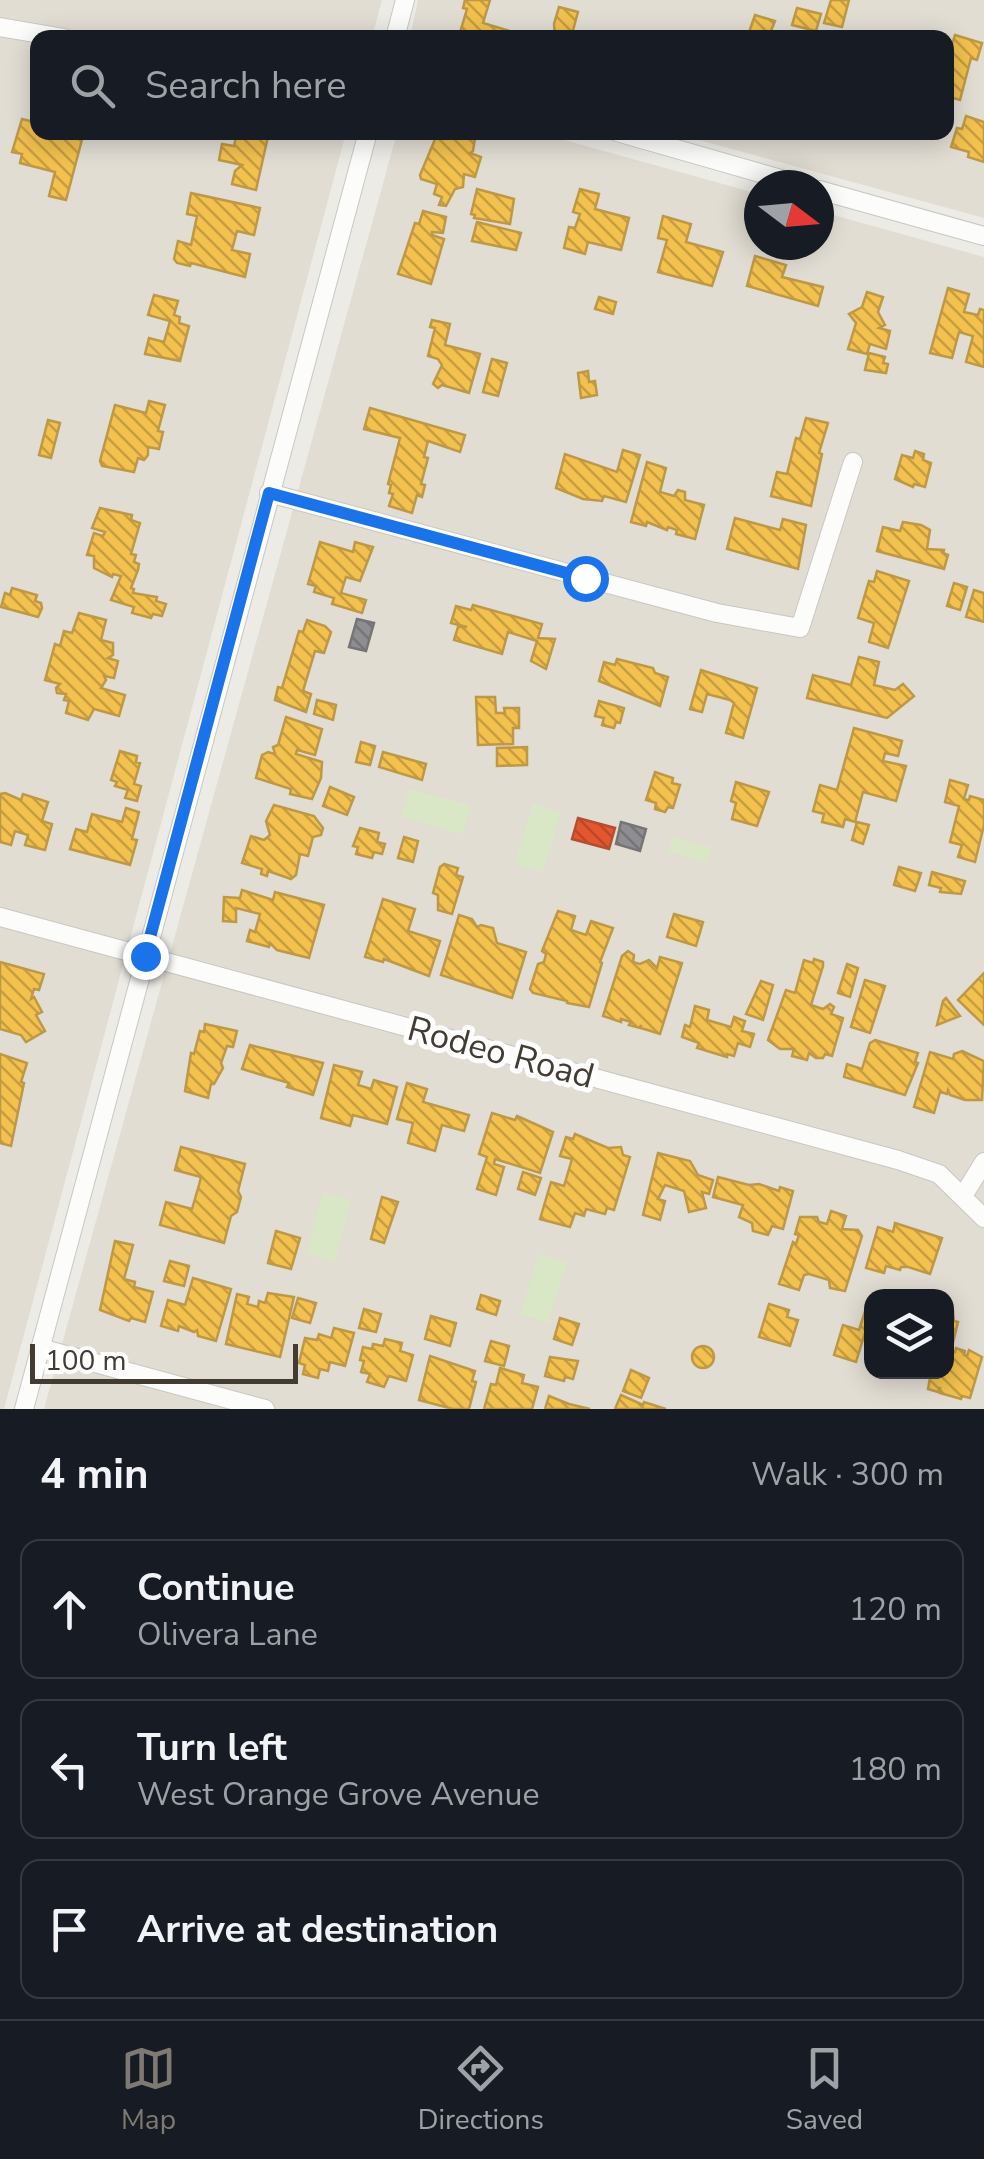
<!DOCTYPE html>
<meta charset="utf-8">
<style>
:root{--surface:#171b24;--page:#20242c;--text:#f1f3f6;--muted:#9ea1a6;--line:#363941;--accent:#7e7972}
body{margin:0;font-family:"Nunito Sans",sans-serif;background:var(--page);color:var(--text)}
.controls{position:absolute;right:30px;bottom:30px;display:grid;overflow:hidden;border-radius:20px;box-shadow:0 5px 25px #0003}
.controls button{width:90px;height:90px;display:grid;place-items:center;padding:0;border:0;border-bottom:2px solid var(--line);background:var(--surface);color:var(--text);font:50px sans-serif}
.compass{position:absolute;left:744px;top:170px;width:90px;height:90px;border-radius:50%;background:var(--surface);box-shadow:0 5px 25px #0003;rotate:106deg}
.scale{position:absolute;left:30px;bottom:25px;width:268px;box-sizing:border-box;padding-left:10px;border:5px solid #423c33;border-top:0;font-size:28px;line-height:35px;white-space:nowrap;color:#423c33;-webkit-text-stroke:8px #fff;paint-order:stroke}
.stop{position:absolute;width:30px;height:30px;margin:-22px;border:8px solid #1a73e8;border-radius:50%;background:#fff}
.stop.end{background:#1a73e8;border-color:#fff;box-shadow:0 2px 10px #0008}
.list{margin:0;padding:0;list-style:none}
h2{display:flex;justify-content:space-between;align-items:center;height:130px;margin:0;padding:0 40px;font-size:42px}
h2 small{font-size:32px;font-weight:400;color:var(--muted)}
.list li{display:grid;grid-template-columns:65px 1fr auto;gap:30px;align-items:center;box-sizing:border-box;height:140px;margin:0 20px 20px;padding:0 20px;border:2px solid var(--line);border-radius:20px}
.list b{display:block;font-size:38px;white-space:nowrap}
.list p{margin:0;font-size:32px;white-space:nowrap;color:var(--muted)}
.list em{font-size:32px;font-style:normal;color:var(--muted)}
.icon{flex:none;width:55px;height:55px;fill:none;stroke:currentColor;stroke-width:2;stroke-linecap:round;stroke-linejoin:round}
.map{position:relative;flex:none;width:984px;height:1409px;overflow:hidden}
.search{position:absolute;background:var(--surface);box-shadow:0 5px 25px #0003;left:30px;right:30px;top:30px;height:110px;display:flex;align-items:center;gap:25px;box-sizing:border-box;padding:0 35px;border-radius:20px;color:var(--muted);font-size:38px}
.sheet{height:610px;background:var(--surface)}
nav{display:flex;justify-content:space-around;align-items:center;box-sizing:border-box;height:140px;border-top:2px solid var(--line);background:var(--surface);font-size:28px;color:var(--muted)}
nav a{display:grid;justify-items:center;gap:5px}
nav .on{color:var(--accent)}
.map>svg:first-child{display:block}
</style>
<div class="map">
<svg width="984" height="1409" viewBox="0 0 984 1409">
<defs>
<pattern id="homes-back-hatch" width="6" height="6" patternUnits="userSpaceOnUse" patternTransform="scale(2.5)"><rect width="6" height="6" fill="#f2c14e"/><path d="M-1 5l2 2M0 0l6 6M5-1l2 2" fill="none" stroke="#c69e41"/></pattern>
<pattern id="shops-back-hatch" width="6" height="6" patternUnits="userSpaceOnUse" patternTransform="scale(2.5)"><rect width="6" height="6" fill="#e4572e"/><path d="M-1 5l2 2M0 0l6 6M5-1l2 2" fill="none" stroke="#ba4928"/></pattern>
<pattern id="industry-back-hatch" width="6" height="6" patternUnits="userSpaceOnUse" patternTransform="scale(2.5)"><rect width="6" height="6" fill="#8d8d92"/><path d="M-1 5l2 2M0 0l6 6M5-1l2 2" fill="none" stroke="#757478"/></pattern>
</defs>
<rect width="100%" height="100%" fill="#ecebe6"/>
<g fill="#e1ddd3" fill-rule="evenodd">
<polygon points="0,0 382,0 372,37 38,38 38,132 346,133 4,1409 0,1409"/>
<polygon points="418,0 984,0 984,218 673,133 946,132 946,38 410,38"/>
<path d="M397 133H539L759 194V245H819V211L984 257V1409H44ZM872 1296H946V1372H872Z"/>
</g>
<g fill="#dae7c6">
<polygon points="409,789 470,805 463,834 401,817"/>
<polygon points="533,804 561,812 543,872 515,864"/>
<polygon points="673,836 712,848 707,863 668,852"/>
<polygon points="323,1192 351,1200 335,1262 306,1254"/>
<polygon points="539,1254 567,1263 548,1323 520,1314"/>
</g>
<g fill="url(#homes-back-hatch)" stroke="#bd9946" stroke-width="2.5">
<polygon points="465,0 490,0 483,23 523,35 522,38 485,38 477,32 477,38 459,36 467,9 463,8"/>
<polygon points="831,0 849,0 842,27 824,23"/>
<polygon points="559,7 578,12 572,34 578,38 555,38 554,24"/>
<polygon points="797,8 821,14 816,31 792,25"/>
<polygon points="755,15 775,21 768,38 747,38"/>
<polygon points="955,35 982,43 977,60 971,58 960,100 946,96 946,64"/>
<polygon points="966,116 984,122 984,162 968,157 969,152 951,147 957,128 962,129"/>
<polygon points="22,119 38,123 38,132 84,132 66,200 49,196 55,172 20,163 22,154 12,152"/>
<polygon points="237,132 269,132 256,190 232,184 235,171 242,165 219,160 222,144 234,146"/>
<polygon points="438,132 476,132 473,151 470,153 481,157 475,177 464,174 463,187 455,189 446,206 439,205 442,197 434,194 437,184 421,179 420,175"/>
<polygon points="477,189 514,199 510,224 474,218 475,215 471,214"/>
<polygon points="580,189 599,194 595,209 629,218 621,250 588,242 585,254 564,248 569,227 575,228 580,214 573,212"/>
<polygon points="191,193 260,208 254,235 237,231 232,250 250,254 245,277 191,263 190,266 177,263 174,259 178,241 191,245 197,216 187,214"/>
<polygon points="423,211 446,217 443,233 432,232 432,235 444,239 431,284 398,274 415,223 419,224"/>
<polygon points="663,216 691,224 686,242 723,252 712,286 658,272 667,240 658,238"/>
<polygon points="477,222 521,233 516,250 472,241"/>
<polygon points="755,256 786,265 782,277 823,287 818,306 747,286"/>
<polygon points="948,288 969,294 964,312 978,315 980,309 984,310 984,367 966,362 973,336 959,332 952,358 930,353"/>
<polygon points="867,292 883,297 878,312 885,325 879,328 890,331 886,349 870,344 867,354 848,349 856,323 849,314 862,307"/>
<polygon points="154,295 178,301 174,315 180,317 179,323 189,326 180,361 145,354 149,338 164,342 170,321 148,315"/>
<polygon points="599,297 616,302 613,314 595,309"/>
<polygon points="432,320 450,324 445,345 480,354 469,393 442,385 438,388 433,384 442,365 438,359 428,356 435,328 430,327"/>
<polygon points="869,353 885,357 883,363 888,364 886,373 865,370"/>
<polygon points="492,359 507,363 498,396 483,392"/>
<polygon points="588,371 589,382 595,381 597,395 581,398 578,373"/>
<polygon points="149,401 165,405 158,431 163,432 159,449 148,447 148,455 144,460 138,458 134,472 102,466 100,461 115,405 146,413"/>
<polygon points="370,408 465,435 460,452 428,441 424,457 428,458 421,484 425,485 422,497 417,495 412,513 389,506 393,494 389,493 391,485 388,484 400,438 364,429"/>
<polygon points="806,418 828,423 819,453 822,454 811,506 771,496 777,472 787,474 796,438 800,439"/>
<polygon points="48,420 60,423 51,458 39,455"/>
<polygon points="623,450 640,455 626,502 604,496 602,501 583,499 556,488 565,454 617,472"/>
<polygon points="915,451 924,454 923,460 931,463 925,487 914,484 913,487 895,479 902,455 913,458"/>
<polygon points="647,462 666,468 660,492 674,496 678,490 685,492 685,500 704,505 695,539 676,534 677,530 668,527 667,530 647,522 646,526 631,522"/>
<polygon points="100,508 132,515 131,520 140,523 131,554 136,555 134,562 139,564 138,570 131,588 134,589 133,593 157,597 156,601 166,604 162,616 153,614 151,618 132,613 134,607 111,600 121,576 113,574 112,577 94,568 94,556 87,555 94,533 103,536 105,532 92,528"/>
<polygon points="735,518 780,530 783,519 806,525 798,569 727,549"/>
<polygon points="903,522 921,525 930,530 927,549 944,550 943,553 948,555 944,569 877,551 883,527 900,531"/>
<polygon points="320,542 353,552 355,542 373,547 360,581 346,577 341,593 366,600 362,613 332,604 334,598 314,592 316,586 308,584"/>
<polygon points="877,571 909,581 888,648 869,642 874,623 858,618 869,581 874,582"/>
<polygon points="954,583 967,587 960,610 947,606"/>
<polygon points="12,588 37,595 35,601 41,603 42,608 38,617 1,607 5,593 10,595"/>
<polygon points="974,590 984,593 984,622 966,617"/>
<polygon points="473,605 542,624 538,638 555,639 546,669 531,661 537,641 508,632 502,654 454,640 458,627 467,627 451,623 456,606 471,610"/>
<polygon points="79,613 106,620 101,640 113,643 113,655 108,658 118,661 114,678 104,676 106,680 101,688 125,695 119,716 94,709 88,720 66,713 69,701 64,700 66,694 57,693 56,688 60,684 45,680 55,644 60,646 64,631 72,633"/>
<polygon points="307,620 325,626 331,632 324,653 315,651 303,691 311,694 306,712 275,700 278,687 282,688 299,631 303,632"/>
<polygon points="859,657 879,662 874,685 895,690 903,684 914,696 887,718 807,698 813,675 851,685"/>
<polygon points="617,659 653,668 655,673 668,677 660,706 599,681 604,662 615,665"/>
<polygon points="701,670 757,688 743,738 726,733 734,703 730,700 707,694 702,712 690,709"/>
<polygon points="476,697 495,697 496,713 505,713 504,708 519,708 519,728 513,728 513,744 478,745"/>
<polygon points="317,700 336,705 333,720 314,714"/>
<polygon points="599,701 624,708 620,723 616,722 614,728 602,725 604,718 595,716"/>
<polygon points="286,717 322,729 315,755 297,750 296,754 322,762 321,778 312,799 290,794 291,789 256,778 262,755 268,752 275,754 273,747 278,745"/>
<polygon points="854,728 902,741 898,756 885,753 883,761 906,766 896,801 863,792 855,822 845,819 843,827 822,822 824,814 813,811 820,785 837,790"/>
<polygon points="361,742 375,746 370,765 356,762"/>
<polygon points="527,747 527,765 497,766 497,748"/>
<polygon points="120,751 137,756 136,762 140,763 134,784 141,786 137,801 125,798 128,790 115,786 117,782 111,780"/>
<polygon points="383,752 426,764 422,780 379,767"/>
<polygon points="655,772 673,778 672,783 680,785 673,808 668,807 665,812 655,809 656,803 646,800"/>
<polygon points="950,780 968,785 964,799 969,800 970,796 984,800 984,825 975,862 958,857 962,845 950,842 959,806 945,802"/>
<polygon points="736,782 769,792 757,826 732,819 736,803 731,801"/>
<polygon points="330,787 354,797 347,815 323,806"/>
<polygon points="5,793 21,800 23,794 48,802 42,821 52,824 45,850 25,845 28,835 15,831 11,845 0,842 0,794"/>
<polygon points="274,805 314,816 323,828 321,835 313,837 308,856 300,854 296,875 291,879 268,871 267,876 261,874 262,869 242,863 251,836 264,840 270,835 266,821"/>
<polygon points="126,808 139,812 132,839 137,840 130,865 70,849 76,829 87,832 92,814 122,822"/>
<polygon points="857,822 869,825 863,844 852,840"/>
<polygon points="360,828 379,833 377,842 385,844 382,854 374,852 372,858 356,854 358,847 353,846"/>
<polygon points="404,837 418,841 413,862 398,858"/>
<polygon points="444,864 458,868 456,875 463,877 452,914 438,910 438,895 433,893 440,867"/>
<polygon points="899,867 921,873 915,891 894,885"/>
<polygon points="932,872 965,881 961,894 940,892 941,888 929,885"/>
<polygon points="242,890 273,900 275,892 324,905 309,958 277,950 270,943 269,947 247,941 250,930 255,932 260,914 236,908 236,922 223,921 224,897 240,898"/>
<polygon points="383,899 415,909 408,931 440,941 429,976 384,959 383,962 365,957"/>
<polygon points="558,911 575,916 571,930 586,935 591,921 613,928 600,962 602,963 589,1007 567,1003 567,1001 533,993 530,989 538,964 544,962 546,954 542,951"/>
<polygon points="674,914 703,922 696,946 667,937"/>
<polygon points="459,915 472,919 477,927 481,925 493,928 497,943 526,952 512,998 441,975"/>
<polygon points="628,951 634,955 633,962 640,964 649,960 657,968 660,957 682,963 660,1034 641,1028 641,1025 640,1028 629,1025 631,1022 621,1019 621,1022 603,1016 622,956"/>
<polygon points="814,959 823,962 823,966 811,1005 823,1009 830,1004 834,1007 831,1014 843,1018 832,1056 825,1054 823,1058 816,1058 809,1053 807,1060 792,1056 794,1049 780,1049 768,1040 786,990 795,993 804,960 813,963"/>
<polygon points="0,962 44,974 39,990 34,989 31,999 34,997 42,1012 36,1015 45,1031 26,1042 21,1035 0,1029"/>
<polygon points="847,964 858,968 850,997 838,993"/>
<polygon points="984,973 984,1025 958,1000"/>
<polygon points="865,980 885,986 870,1033 851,1027"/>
<polygon points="761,981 773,985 763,1020 746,1014"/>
<polygon points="946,998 960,1016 937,1025 943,1001"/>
<polygon points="695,1006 709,1010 707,1020 731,1027 734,1017 745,1021 742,1031 754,1034 750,1047 738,1043 734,1056 727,1054 727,1057 697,1048 699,1043 682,1037 685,1025 690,1027"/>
<polygon points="205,1024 237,1031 233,1047 227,1046 221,1063 223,1068 214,1084 211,1084 208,1098 185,1091 191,1053 194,1054 200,1031 204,1032"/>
<polygon points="875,1040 918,1053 915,1062 918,1063 905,1095 844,1077 847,1064 862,1069 870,1043"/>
<polygon points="250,1045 323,1063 313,1095 287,1087 289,1083 242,1069"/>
<polygon points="962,1051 984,1061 982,1100 965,1100 950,1095 948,1090 947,1094 940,1092 934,1113 914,1107 930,1052 953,1059 954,1054"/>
<polygon points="0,1054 27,1063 21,1082 24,1083 11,1146 0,1143"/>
<polygon points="334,1065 362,1072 358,1085 371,1089 374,1080 397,1087 387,1124 353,1115 350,1126 321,1118"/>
<polygon points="407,1083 427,1089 423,1102 469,1115 464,1131 442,1125 435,1151 408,1143 413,1123 397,1119"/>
<polygon points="492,1113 515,1120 517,1116 553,1132 540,1173 495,1159 494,1164 504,1167 496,1195 477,1189 487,1157 479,1154"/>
<polygon points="575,1134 608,1148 621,1147 623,1155 630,1157 614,1210 607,1208 605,1214 586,1209 584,1216 575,1213 570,1227 540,1219 551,1182 564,1186 572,1159 560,1156 566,1137 573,1139"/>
<polygon points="181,1147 245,1164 238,1191 241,1197 237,1212 231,1216 224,1243 160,1225 166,1202 192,1209 199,1185 201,1177 175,1170"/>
<polygon points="658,1153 690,1161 698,1175 713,1180 709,1194 702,1192 706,1208 689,1212 684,1191 665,1185 658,1199 665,1201 660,1220 643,1215"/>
<polygon points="523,1172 541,1178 535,1195 518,1189"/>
<polygon points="718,1177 749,1185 759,1184 779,1191 780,1187 793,1191 783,1229 772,1226 768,1235 753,1231 752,1223 739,1217 743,1205 713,1197"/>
<polygon points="382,1197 398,1202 384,1243 371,1239"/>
<polygon points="831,1211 846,1216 842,1229 858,1230 862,1236 845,1291 830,1288 829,1280 809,1274 804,1275 799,1290 779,1284 793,1242 796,1244 799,1235 795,1234 800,1217 817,1217 819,1222 827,1224"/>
<polygon points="895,1223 942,1238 930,1274 908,1267 901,1267 900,1270 886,1266 884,1273 866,1268 878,1227 893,1232"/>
<polygon points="276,1231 300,1238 291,1269 268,1263"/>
<polygon points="115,1241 133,1245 124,1279 135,1282 134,1287 153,1292 145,1322 131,1318 129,1321 100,1310"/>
<polygon points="170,1261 189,1266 184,1286 164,1281"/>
<polygon points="193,1278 231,1289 216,1341 198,1336 197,1330 194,1332 179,1326 178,1331 161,1326 168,1300 185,1305"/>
<polygon points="268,1293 294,1297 280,1357 226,1344 237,1294 249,1297 247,1304 258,1307 259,1301 265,1303"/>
<polygon points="481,1295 500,1301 496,1315 477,1309"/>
<polygon points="870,1296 872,1335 865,1333 856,1362 834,1355 843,1325 859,1330"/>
<polygon points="298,1298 316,1303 310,1323 292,1318"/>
<polygon points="769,1304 789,1310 787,1317 798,1320 790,1346 759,1337"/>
<polygon points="364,1309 381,1314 376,1332 359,1328"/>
<polygon points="946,1309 953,1311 954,1321 958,1322 951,1351 955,1352 956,1348 965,1351 964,1355 967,1356 969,1350 982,1357 970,1398 962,1396 961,1399 940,1393 940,1387 938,1392 928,1389 931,1372 946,1372"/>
<polygon points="431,1316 456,1323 450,1346 425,1339"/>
<polygon points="560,1318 579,1324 572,1345 554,1339"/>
<polygon points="334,1328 354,1333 345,1366 330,1362 328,1371 320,1369 318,1378 303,1374 305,1365 299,1363 305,1338 317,1340 319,1334 331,1338"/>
<polygon points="385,1339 402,1343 400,1351 413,1355 406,1381 389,1376 384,1387 367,1382 370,1374 361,1372 364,1361 360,1360 363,1347 372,1349 373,1344 383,1346"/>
<polygon points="491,1341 509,1346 504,1366 485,1361"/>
<circle cx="703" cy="1357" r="11"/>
<polygon points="430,1356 475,1371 472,1381 476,1382 469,1409 453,1409 419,1400"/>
<polygon points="550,1357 578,1361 573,1379 565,1377 564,1381 545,1376"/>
<polygon points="500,1368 524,1375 522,1383 538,1387 532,1409 484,1409 491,1384 496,1385"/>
<polygon points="631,1370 649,1378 641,1398 623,1391"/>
<polygon points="621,1395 643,1405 644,1402 666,1409 615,1409"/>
<polygon points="549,1396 569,1404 590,1409 545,1409"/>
</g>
<polygon fill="url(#shops-back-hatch)" stroke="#b34f30" stroke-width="2.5" points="578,818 615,828 609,849 572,839"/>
<g fill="url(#industry-back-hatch)" stroke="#767576" stroke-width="2.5">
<polygon points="357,619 374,623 366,651 349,647"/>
<polygon points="621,822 646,829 640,851 616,844"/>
</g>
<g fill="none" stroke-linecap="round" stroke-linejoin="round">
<g stroke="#c9c7c2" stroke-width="20">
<g id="street">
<polyline points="0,27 64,38"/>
<polyline points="395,38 405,0"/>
<polyline points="617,132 802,185"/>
<polyline points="819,190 984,236"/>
<polyline points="269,493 717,613 800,628 853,462"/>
<polyline points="0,917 898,1160 939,1174 984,1218"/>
<polyline points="963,1196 984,1162"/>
<polyline points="40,1348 265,1409"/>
<polyline points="24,1409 368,132"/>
</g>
</g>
<use href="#street" stroke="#fcfcfb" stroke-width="18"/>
</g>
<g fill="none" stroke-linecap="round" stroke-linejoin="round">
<polyline stroke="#1a73e8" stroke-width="12" points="145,956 269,493 585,578"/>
</g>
<g text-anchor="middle" stroke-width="10" stroke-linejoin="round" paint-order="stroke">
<g font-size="35" fill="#423c33" stroke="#fff">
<text transform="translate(501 1052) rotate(15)" y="12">Rodeo Road</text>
</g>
</g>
</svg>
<div class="controls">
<button><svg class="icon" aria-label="layers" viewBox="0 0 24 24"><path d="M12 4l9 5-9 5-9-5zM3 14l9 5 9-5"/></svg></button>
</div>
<svg class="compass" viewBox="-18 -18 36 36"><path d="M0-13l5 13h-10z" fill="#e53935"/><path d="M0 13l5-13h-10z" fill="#9ea1a6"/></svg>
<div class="scale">100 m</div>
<div class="stop" style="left:585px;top:578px"></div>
<div class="stop end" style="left:145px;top:956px"></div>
<div class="search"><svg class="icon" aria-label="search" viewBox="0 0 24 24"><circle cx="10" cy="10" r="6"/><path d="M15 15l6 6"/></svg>Search here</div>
</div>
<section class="sheet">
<h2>4 min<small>Walk · 300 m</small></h2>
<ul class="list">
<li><svg class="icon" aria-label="ahead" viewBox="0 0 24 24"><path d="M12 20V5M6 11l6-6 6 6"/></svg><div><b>Continue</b><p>Olivera Lane</p></div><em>120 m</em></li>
<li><svg class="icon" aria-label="left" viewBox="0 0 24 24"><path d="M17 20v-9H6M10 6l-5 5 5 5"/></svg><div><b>Turn left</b><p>West Orange Grove Avenue</p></div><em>180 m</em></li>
<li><svg class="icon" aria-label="arrive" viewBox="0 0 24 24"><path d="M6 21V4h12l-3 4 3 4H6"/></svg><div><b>Arrive at destination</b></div></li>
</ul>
</section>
<nav>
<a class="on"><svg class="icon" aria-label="map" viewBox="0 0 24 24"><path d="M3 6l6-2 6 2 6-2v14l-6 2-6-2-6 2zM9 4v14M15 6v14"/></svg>Map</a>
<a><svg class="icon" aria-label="directions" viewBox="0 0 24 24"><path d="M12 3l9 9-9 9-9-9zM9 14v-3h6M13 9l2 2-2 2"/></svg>Directions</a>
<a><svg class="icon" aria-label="saved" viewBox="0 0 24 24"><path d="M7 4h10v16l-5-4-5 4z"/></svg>Saved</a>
</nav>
